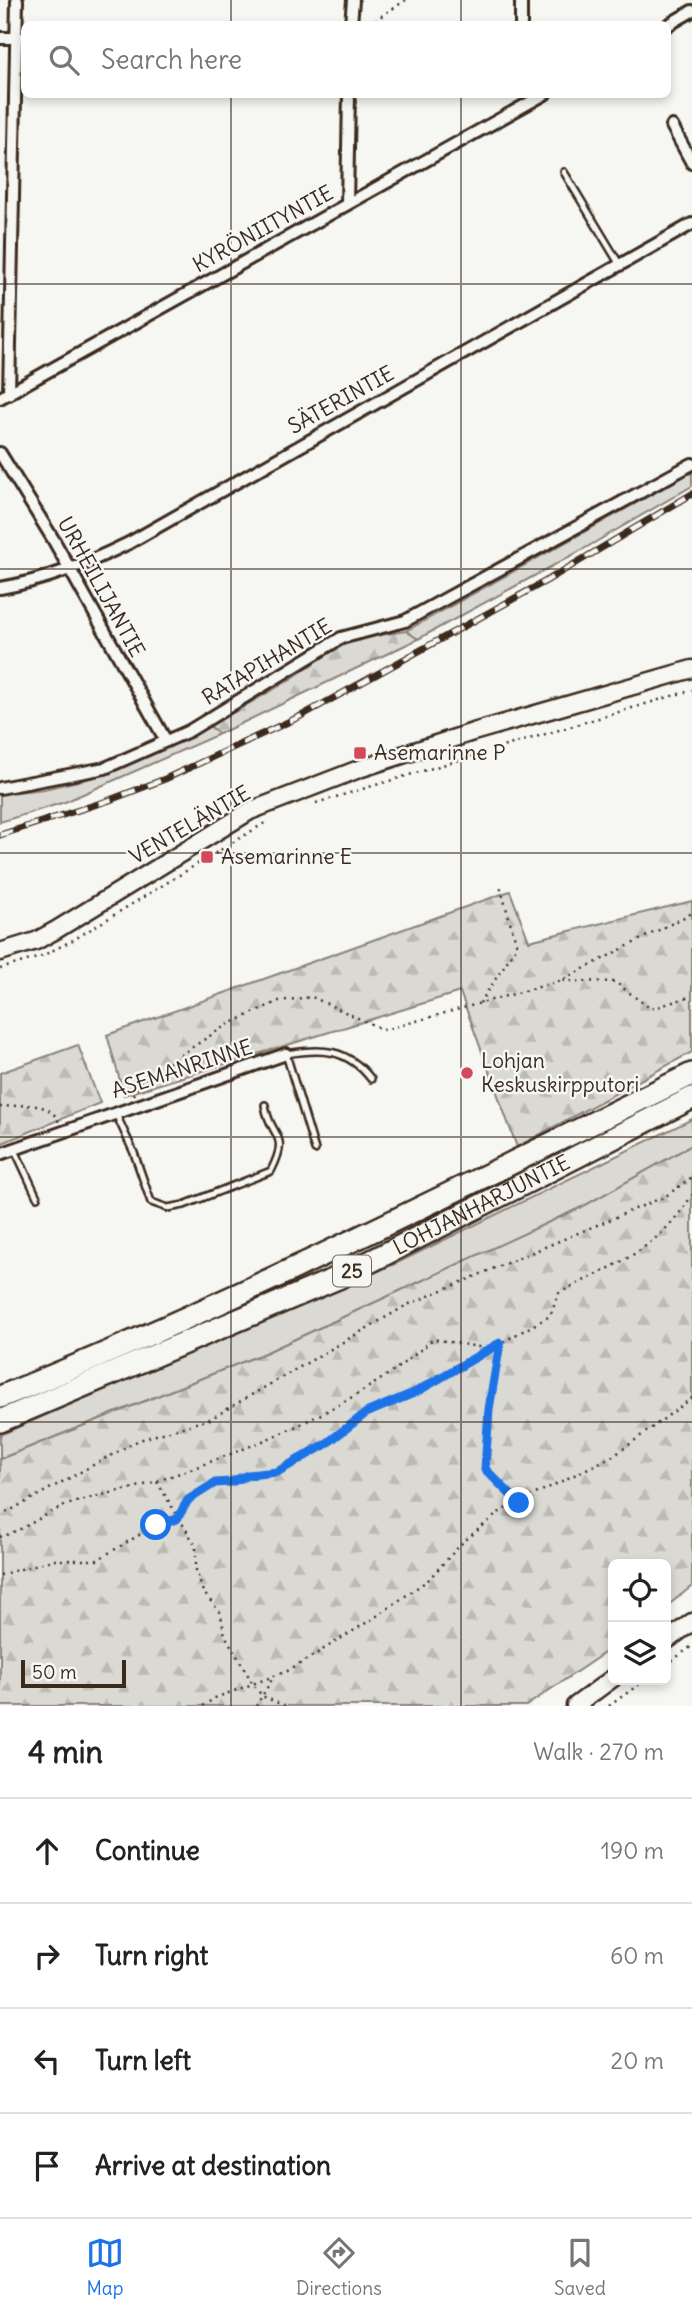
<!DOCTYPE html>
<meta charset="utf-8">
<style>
:root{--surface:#fff;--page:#f6f6f6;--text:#222;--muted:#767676;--line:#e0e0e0;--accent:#1a73e8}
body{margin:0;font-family:Delius,sans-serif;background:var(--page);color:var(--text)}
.controls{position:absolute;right:21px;bottom:21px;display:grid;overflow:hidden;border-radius:10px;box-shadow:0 4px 10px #0003}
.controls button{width:63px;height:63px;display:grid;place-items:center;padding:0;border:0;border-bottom:2px solid var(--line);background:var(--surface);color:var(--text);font:35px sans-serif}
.scale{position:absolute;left:21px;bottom:18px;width:105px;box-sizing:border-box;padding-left:7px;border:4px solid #3b2a1e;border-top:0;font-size:19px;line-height:24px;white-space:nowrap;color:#3b2a1e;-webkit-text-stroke:5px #f6f6f2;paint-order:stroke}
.stop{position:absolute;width:21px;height:21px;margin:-16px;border:5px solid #1a73e8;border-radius:50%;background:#fff}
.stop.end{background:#1a73e8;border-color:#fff;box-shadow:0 2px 7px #0008}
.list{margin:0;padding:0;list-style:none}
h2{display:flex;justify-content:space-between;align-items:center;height:91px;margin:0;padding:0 28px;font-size:30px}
h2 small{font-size:23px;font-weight:400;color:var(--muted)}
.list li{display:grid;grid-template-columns:46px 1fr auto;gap:21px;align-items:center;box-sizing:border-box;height:105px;padding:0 28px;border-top:2px solid var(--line)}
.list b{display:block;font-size:26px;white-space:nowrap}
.list em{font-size:23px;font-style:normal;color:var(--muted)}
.icon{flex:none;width:38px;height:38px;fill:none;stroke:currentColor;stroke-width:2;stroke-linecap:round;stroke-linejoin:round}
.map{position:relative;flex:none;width:692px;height:1706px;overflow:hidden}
.search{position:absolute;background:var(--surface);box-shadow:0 4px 10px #0003;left:21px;right:21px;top:21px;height:77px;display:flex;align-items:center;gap:18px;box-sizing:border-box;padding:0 24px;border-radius:10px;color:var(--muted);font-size:26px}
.sheet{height:511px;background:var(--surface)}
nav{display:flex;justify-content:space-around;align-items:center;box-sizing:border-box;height:98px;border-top:2px solid var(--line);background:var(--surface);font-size:19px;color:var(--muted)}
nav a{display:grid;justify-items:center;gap:4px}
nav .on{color:var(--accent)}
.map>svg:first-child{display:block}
</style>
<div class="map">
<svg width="692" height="1706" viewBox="0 0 692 1706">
<defs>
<pattern id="forest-firs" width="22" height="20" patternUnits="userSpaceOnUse" patternTransform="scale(1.75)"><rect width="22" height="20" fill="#dad9d3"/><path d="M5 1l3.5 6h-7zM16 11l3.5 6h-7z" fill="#bcbab5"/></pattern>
</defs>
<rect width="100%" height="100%" fill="#f6f6f2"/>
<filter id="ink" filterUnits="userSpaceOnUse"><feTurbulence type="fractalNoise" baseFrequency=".0143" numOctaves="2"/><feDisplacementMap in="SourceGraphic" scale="14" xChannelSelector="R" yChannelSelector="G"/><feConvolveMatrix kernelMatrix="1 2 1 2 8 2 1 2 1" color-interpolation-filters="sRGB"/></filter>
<g filter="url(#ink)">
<g fill="#dad9d3" stroke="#8a8278" stroke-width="2">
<polygon points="692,472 692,486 582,550 418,639 406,631"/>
<polygon points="210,726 219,734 65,802 0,822 0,794 44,789 95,777"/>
<polygon points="692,1119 692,1145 582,1207 265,1353 0,1459 0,1435 399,1262"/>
</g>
<g fill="url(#forest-firs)" stroke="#8a8278" stroke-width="2">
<polygon points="406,631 418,639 219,734 210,726 288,681 335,649 356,639"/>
<polygon points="510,891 529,941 692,901 692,1052 517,1147 460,992 124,1095 107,1035"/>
<polygon points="78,1045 100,1103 0,1144 0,1073"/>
<polygon points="692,1145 692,1586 666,1607 666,1564 613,1564 613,1647 526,1706 0,1706 0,1459 265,1353 582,1207"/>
</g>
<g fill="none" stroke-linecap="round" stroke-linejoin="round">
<g stroke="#3b2a1e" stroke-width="10">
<g id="lane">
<polyline points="564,172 620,265"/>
<path d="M116 1114 134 1153 151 1202 168 1208 184 1205 271 1171C291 1132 270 1139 265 1105"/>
<polyline points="15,1150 37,1197"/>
<path d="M315 1150 286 1054C322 1048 347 1048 371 1079"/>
</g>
</g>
<g stroke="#3b2a1e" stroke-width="16">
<g id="street">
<polyline points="351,24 353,0"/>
<polyline points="521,24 521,0"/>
<polyline points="668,25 692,11"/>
<polyline points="0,38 24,38"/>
<polyline points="672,126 692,163"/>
<polyline points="347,204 349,94"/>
<polyline points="9,394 17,0"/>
<polyline points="0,398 545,94"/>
<polyline points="0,453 53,539 166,741"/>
<path d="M0 588C47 580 86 564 129 543L692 224"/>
<polyline points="0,788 105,768 189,731 341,638 405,621 692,464"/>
<polyline points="0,1154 286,1054"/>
</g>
</g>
<g stroke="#3b2a1e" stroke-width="21">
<g id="secondary">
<polyline points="0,952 36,941 56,930 250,811 359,769 473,732 692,669"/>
<polyline points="666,1641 692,1622"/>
<polyline points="575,1706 613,1678"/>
</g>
</g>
<g stroke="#3b2a1e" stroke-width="26">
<g id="highway">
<path d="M0 1397C236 1303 464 1186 692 1074"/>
<path id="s1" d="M0 1421 340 1277 692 1098"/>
</g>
</g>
<g stroke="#3b2a1e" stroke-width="2.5" stroke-dasharray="2 5" stroke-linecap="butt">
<polyline points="369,24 406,0"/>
<polyline points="316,803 692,690"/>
<polyline points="0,969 40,957 73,940 268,821"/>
<polyline points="563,981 615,982 651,1009 692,996"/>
<polyline points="480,1003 517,946 500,886"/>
<polyline points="133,1095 142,1080 225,1026 279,1001 312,997 384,1030 560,981 692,913"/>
<path d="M0 1107C21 1106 48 1099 59 1122"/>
<polyline points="500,1343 489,1409 485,1469 519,1503"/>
<polyline points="157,1482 196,1546 196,1570 203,1592 220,1612 225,1635 253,1684 262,1696 285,1706"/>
<polyline points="0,1516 139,1440 210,1419 407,1305 666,1196 692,1177"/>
<path d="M0 1537C24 1530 44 1514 67 1505 97 1494 130 1491 160 1480 254 1447 358 1407 433 1339L490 1349 550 1316 559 1293C616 1264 657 1251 692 1195"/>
<polyline points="0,1575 52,1560 97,1560 156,1525 177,1519 189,1500 215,1483 231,1482 248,1475 277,1472 326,1444 366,1413 416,1392 490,1349"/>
<polyline points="666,1665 692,1646"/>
<polyline points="203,1706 215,1698 290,1670 374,1618 428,1580 462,1543 501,1511 615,1455 692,1398"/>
<polyline points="256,1706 274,1676"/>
<polyline points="609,1706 645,1680"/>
</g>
<use href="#lane" stroke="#f6f6f2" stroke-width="5"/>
<use href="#street" stroke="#f6f6f2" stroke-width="10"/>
<use href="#secondary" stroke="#f6f6f2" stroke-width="16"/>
<use href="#highway" stroke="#f6f6f2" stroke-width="21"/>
<g stroke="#3b2a1e" stroke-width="7">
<polyline id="rail" points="0,835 107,801 165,779 301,716 546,581 692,494"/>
</g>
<use href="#rail" stroke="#f6f6f2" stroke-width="4.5" stroke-dasharray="13" stroke-linecap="butt"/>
</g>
</g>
<g fill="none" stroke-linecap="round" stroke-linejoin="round" filter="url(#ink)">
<polyline stroke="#1a73e8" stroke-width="9" points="156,1525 177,1519 188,1500 215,1483 231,1482 248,1475 277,1472 326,1444 366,1413 416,1392 500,1343 489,1409 485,1469 519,1503"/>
</g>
<path fill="none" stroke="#3b2a1e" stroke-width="2" stroke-opacity="0.55" d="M231 0V24M461 0V24M231 94V1706M461 94V1706M0 284H692M0 569H692M0 853H692M0 1137H692M0 1422H692"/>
<g fill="#d1495b" stroke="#f6f6f2" stroke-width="2.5">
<rect x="353" y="746" width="14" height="14" rx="3.5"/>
<rect x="200" y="850" width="14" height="14" rx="3.5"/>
<circle cx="467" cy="1073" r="7"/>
</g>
<g text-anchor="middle" stroke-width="5" stroke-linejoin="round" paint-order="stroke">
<rect fill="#f6f6f2" stroke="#73675e" stroke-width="2" x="333" y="1255.5" width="38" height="31" rx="5"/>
<g font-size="19" font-weight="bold" fill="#3b2a1e">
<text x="352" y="1278">25</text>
</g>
<g font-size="21" fill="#3b2a1e" stroke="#f6f6f2">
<text transform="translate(263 229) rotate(-29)" y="7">KYRÖNIITYNTIE</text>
<text transform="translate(341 400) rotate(-29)" y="7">SÄTERINTIE</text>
<text transform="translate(101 587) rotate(61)" y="7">URHEILIJANTIE</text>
<text transform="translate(267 662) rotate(-31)" y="7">RATAPIHANTIE</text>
<text transform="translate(190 825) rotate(-30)" y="7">VENTELÄNTIE</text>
<text transform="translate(182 1069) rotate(-18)" y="7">ASEMANRINNE</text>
<text dy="7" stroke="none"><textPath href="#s1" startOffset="528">LOHJANHARJUNTIE</textPath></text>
</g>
<g font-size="21" fill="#3b2a1e" stroke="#f6f6f2" text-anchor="start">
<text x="374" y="760">Asemarinne P</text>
<text x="221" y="864">Asemarinne E</text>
<text x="481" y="1068">Lohjan<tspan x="481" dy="24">Keskuskirpputori</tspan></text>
</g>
</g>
</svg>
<div class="controls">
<button><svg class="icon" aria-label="locate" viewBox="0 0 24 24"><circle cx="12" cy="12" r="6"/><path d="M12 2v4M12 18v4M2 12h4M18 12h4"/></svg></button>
<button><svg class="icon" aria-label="layers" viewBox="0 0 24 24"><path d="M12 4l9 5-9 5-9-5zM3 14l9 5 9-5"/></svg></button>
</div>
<div class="scale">50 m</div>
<div class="stop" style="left:156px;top:1525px"></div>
<div class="stop end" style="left:519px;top:1503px"></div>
<div class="search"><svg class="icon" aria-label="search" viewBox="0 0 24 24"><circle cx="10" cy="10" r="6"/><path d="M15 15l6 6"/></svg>Search here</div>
</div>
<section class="sheet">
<h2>4 min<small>Walk · 270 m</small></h2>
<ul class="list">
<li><svg class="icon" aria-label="ahead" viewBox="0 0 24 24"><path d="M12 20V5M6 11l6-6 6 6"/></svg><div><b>Continue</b></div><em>190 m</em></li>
<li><svg class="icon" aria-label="right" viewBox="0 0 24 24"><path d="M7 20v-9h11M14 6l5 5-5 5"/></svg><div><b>Turn right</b></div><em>60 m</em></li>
<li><svg class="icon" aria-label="left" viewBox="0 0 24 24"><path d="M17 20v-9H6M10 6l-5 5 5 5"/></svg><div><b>Turn left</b></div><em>20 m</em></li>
<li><svg class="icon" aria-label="arrive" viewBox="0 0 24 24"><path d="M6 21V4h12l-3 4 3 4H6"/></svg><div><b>Arrive at destination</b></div></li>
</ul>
</section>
<nav>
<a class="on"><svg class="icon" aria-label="map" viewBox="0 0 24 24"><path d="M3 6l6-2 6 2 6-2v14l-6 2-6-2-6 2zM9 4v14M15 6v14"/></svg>Map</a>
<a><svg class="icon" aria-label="directions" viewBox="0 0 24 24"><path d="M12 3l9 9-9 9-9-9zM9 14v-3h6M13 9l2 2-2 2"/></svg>Directions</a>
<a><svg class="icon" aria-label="saved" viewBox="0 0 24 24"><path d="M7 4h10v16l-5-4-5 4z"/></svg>Saved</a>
</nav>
